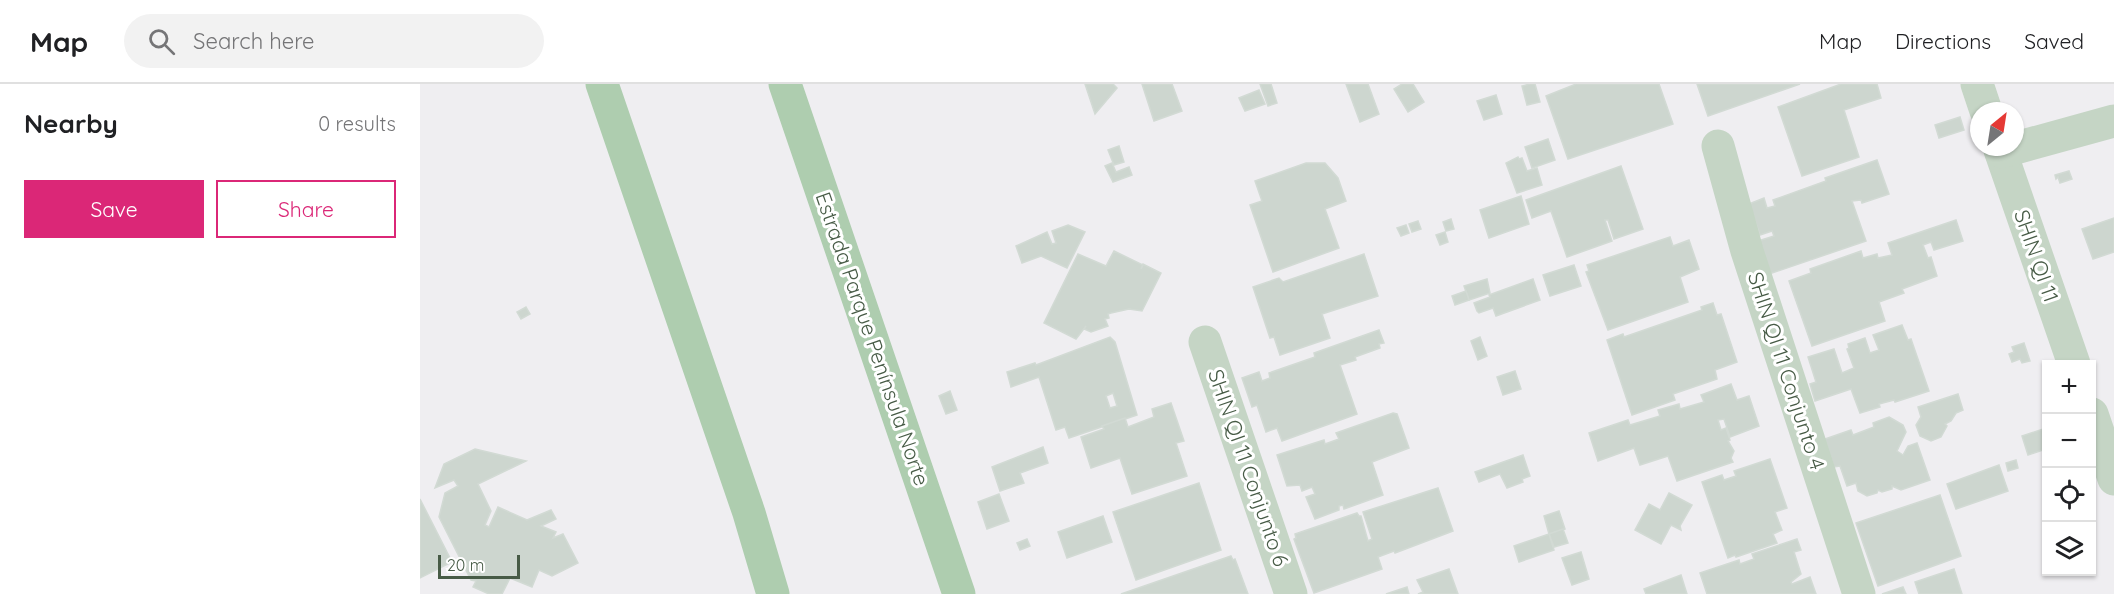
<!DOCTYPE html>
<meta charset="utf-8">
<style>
:root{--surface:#fff;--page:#f2f2f2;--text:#202124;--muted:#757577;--line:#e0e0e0;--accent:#db2777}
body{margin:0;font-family:Quicksand,sans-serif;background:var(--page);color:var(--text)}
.controls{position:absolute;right:18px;bottom:18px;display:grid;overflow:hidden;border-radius:0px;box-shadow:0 2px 4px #0004}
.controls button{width:54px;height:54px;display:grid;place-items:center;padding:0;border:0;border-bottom:2px solid var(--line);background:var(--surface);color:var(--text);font:30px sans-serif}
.compass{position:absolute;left:1550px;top:18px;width:54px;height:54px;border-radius:50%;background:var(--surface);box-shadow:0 2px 4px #0004;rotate:30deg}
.scale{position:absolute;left:18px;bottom:15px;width:82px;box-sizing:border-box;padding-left:6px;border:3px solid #475b46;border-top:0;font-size:16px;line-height:21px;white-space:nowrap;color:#475b46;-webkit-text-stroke:4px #fff;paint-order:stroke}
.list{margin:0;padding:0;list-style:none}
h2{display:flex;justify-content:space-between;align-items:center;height:78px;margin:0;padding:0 24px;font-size:26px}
h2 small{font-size:20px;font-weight:400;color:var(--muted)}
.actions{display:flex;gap:12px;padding:18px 24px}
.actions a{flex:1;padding:14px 0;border:2px solid var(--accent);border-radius:0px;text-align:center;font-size:21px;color:var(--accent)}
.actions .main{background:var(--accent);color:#fff}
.icon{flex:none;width:33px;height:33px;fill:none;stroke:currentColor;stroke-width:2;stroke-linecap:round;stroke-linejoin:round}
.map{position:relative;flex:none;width:1694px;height:510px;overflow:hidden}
header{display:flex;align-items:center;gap:36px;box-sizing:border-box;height:84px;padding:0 30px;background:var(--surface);border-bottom:2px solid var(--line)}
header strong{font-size:28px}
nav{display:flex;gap:33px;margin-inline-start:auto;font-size:21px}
.search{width:420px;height:54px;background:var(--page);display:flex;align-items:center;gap:15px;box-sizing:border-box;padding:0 21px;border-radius:33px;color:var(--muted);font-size:22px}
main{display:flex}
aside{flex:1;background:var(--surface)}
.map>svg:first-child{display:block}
</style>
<header>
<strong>Map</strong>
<div class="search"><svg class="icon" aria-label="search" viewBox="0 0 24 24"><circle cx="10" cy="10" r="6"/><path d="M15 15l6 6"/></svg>Search here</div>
<nav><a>Map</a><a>Directions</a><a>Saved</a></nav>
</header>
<main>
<aside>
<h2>Nearby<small>0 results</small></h2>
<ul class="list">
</ul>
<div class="actions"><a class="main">Save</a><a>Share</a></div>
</aside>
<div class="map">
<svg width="1694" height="510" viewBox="0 0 1694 510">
<rect width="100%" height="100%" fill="#efeef1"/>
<g fill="#cdd6cf" stroke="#d2dad4" stroke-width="1.5" fill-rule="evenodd">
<polygon points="665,0 693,0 697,4 675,30"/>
<polygon points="722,0 752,0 762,27 734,37"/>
<polygon points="840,0 851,0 857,19 848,22"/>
<polygon points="926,0 948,0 959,30 940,38"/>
<polygon points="982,0 993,0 1004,18 988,28 974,5"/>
<polygon points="1110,0 1115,0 1120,18 1107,21 1102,2"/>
<polygon points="1156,0 1239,0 1253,40 1148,75 1126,12"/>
<polygon points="1277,0 1380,0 1288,32"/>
<polygon points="1421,0 1457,0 1461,14 1424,26 1439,73 1382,92 1358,23"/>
<polygon points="839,6 845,20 825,27 819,14"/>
<polygon points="1076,11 1082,30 1064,36 1057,17"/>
<polygon points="1540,33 1544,46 1519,54 1515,41"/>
<polygon points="1128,55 1135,76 1112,84 1105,63"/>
<polygon points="699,62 704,78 694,81 688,66"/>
<polygon points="1098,73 1099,75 1102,74 1107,87 1117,84 1122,101 1097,109 1086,79"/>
<polygon points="1457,76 1469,110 1442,119 1441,116 1432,117 1446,157 1349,190 1338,157 1354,152 1352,147 1340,151 1329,120 1344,114 1347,124 1355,122 1353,116 1406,97 1405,94"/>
<polygon points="692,79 696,88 709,83 712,91 693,98 685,82"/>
<polygon points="886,79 905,79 918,94 926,117 905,125 919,164 853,188 830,121 842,117 835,97"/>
<polygon points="1201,82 1223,145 1194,155 1188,136 1185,136 1192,157 1147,173 1131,127 1112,134 1106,116"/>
<polygon points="1649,87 1652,95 1640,99 1638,93 1636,95 1635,91"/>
<polygon points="1101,112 1109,140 1069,154 1060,126"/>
<polygon points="1694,134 1694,168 1673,175 1662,145"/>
<polygon points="1031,135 1034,145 1026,147 1023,138"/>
<polygon points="1536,136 1543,157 1514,166 1511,158 1503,161 1508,174 1511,173 1517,192 1482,205 1484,209 1459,218 1465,237 1392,262 1369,197 1391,189 1390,185 1441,167 1443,174 1457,170 1458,174 1472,171 1468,159"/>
<polygon points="998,137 1001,145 992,148 989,140"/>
<polygon points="648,141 665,148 647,184 621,172 602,179 596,162 627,148 632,160 636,159 632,147"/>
<polygon points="986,141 989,149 981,152 977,144"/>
<polygon points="1025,148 1028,158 1020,161 1016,151"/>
<polygon points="1250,153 1253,162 1269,156 1279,185 1260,193 1268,218 1188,246 1166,188 1169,187 1167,181"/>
<polygon points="694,167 723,181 721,185 723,180 741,189 722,227 709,225 691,229 688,230 689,234 685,235 688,242 671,248 664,245 666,242 656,255 624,239 658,170 686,182"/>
<polygon points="944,170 958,212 902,230 910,254 860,271 854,253 850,254 833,203 859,194 863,198"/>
<polygon points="1154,181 1161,202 1130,212 1123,191"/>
<polygon points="1067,195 1070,209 1049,216 1044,202"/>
<polygon points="1113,195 1120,216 1076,232 1073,224 1059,229 1057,227 1054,219 1070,213 1069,211"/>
<polygon points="1046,207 1049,216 1035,221 1032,212"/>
<polygon points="1293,219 1297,231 1301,230 1317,278 1295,286 1297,295 1253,310 1255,316 1212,331 1187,256 1203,250 1204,253 1282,226 1281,223"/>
<polygon points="106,223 110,230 101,235 97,228"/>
<polygon points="1482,241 1488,256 1491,255 1509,307 1475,318 1474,316 1459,320 1460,323 1440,329 1431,305 1395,317 1390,300 1396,298 1388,273 1414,265 1422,289 1434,284 1427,265 1429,264 1428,260 1445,254 1450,269 1459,266 1453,251"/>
<polygon points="959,246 964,259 959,260 960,264 935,273 936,276 920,281 937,330 862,357 857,344 846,348 837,321 832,323 822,294 839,288 842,297 850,294 849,289 895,273 894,269"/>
<path d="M690 253 695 258 717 331 649 354 645 343 636 346 619 293 591 303 587 288 615 279 616 281ZM693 309 697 322 690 324 686 312Z"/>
<polygon points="1060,253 1067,272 1058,276 1051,257"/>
<polygon points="1604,259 1610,277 1602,279 1600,275 1592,278 1589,270 1594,268 1592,263"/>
<polygon points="1095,287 1101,305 1083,311 1077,293"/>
<polygon points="1311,300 1317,316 1329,312 1339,342 1310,353 1304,335 1298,336 1301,346 1306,344 1310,356 1308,357 1314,367 1311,374 1313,378 1257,397 1248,372 1220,381 1214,364 1178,377 1169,349 1208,336 1210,341 1240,332 1238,326 1259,320 1260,325 1284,318 1281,311"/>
<polygon points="530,307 537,326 526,330 519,312"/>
<polygon points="1538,310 1543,326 1536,329 1531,337 1525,340 1527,342 1521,353 1511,357 1500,352 1496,341 1501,333 1498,323"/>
<polygon points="751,319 764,357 756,359 767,392 712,410 700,374 671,384 661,353 684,345 682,342 705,334 708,343 734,333 732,325"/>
<polygon points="973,329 977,330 989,364 952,378 963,411 924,425 923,421 919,422 919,426 895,435 886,413 895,410 892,403 882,407 880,401 867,402 857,371 904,356 905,360 919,355 916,349"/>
<polygon points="1469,333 1483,341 1486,348 1477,367 1483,371 1488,362 1497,359 1510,396 1481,406 1472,402 1472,405 1462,408 1458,406 1457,409 1447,412 1438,407 1436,399 1427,402 1420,382 1414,383 1405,355 1431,346 1433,351 1454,343 1453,339"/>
<polygon points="1626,344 1626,365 1608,371 1602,352"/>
<polygon points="623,363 628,379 600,389 604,399 580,407 572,383"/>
<polygon points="55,365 106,377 58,400 71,427 65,441 69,443 78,423 107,436 131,426 136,435 121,442 136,448 133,454 143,450 158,479 132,492 119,486 112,503 90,494 82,510 69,510 53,503 56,497 51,496 19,433 25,409 38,402 34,396 15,404 24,380"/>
<polygon points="1103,371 1110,392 1102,395 1103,398 1087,404 1080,390 1059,398 1055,388"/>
<polygon points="1350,375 1367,424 1355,428 1362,446 1353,450 1357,459 1316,473 1315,471 1308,474 1282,398 1302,391 1304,396 1316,392 1314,387"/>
<polygon points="1596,376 1598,384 1588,387 1586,379"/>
<polygon points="1579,381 1588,407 1536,425 1527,400"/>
<polygon points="779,399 801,466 716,496 693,428"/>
<polygon points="1018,404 1033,447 975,469 974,467 958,473 962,485 894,509 874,455 876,454 875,450 937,429 939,432 941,432 948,457 952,455 943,428"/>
<polygon points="1249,409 1272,421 1260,442 1261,446 1251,441 1241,460 1215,446 1229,420 1240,426"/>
<polygon points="579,410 589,437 567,445 558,418"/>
<polygon points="1520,411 1541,472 1458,502 1436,439"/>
<polygon points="0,415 32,478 0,494"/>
<polygon points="1139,427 1145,445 1129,450 1124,432"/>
<polygon points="683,432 692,458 647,474 638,448"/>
<polygon points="1143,445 1148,459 1134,463 1129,450"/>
<polygon points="1129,450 1134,466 1099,478 1094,462"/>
<polygon points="607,455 610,462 600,466 597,459"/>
<polygon points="1377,455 1381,466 1374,468 1381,490 1371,498 1372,500 1390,493 1396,510 1287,510 1280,489 1319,476 1320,480 1334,475 1332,470"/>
<polygon points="1161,468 1169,495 1152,501 1142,474"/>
<polygon points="811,472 813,476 815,475 828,510 701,510"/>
<polygon points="1029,485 1038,510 998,510 1003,508 997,496"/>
<polygon points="1534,485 1542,510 1499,510 1495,498"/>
<polygon points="1261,491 1267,510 1226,510 1224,505"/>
<polygon points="987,503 989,510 966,510"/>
<polygon points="1483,503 1486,510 1462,510"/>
</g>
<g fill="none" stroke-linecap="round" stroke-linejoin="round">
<g stroke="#c5d5c5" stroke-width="33">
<polyline points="1557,0 1566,27"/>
<polyline points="1298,62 1327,167 1439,510"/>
<polyline points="1579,63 1654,280"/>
<polyline points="1581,68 1694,37"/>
<polyline points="785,258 871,510"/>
<polyline points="1672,330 1694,395"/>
</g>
<g stroke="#aecdaf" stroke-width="33">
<polyline points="182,0 329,429 353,510"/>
<polyline points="365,0 539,510"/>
</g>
</g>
<g text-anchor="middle" stroke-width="6" stroke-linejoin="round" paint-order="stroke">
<g font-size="21" fill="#475b46" stroke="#fff">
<text transform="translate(1616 172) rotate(71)" y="7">SHIN QI 11</text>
<text transform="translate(452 255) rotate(71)" y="7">Estrada Parque Península Norte</text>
<text transform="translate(1366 287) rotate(72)" y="7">SHIN QI 11 Conjunto 4</text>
<text transform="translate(828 384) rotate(71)" y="7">SHIN QI 11 Conjunto 6</text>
</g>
</g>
</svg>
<div class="controls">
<button>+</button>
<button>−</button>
<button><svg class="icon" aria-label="locate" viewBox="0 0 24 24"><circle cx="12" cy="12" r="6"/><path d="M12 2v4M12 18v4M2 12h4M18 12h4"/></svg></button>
<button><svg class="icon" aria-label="layers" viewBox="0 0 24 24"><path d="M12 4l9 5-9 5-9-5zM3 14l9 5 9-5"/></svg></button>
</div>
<svg class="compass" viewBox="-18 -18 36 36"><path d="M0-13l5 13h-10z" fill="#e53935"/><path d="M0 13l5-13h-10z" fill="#757577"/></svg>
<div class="scale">20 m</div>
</div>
</main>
